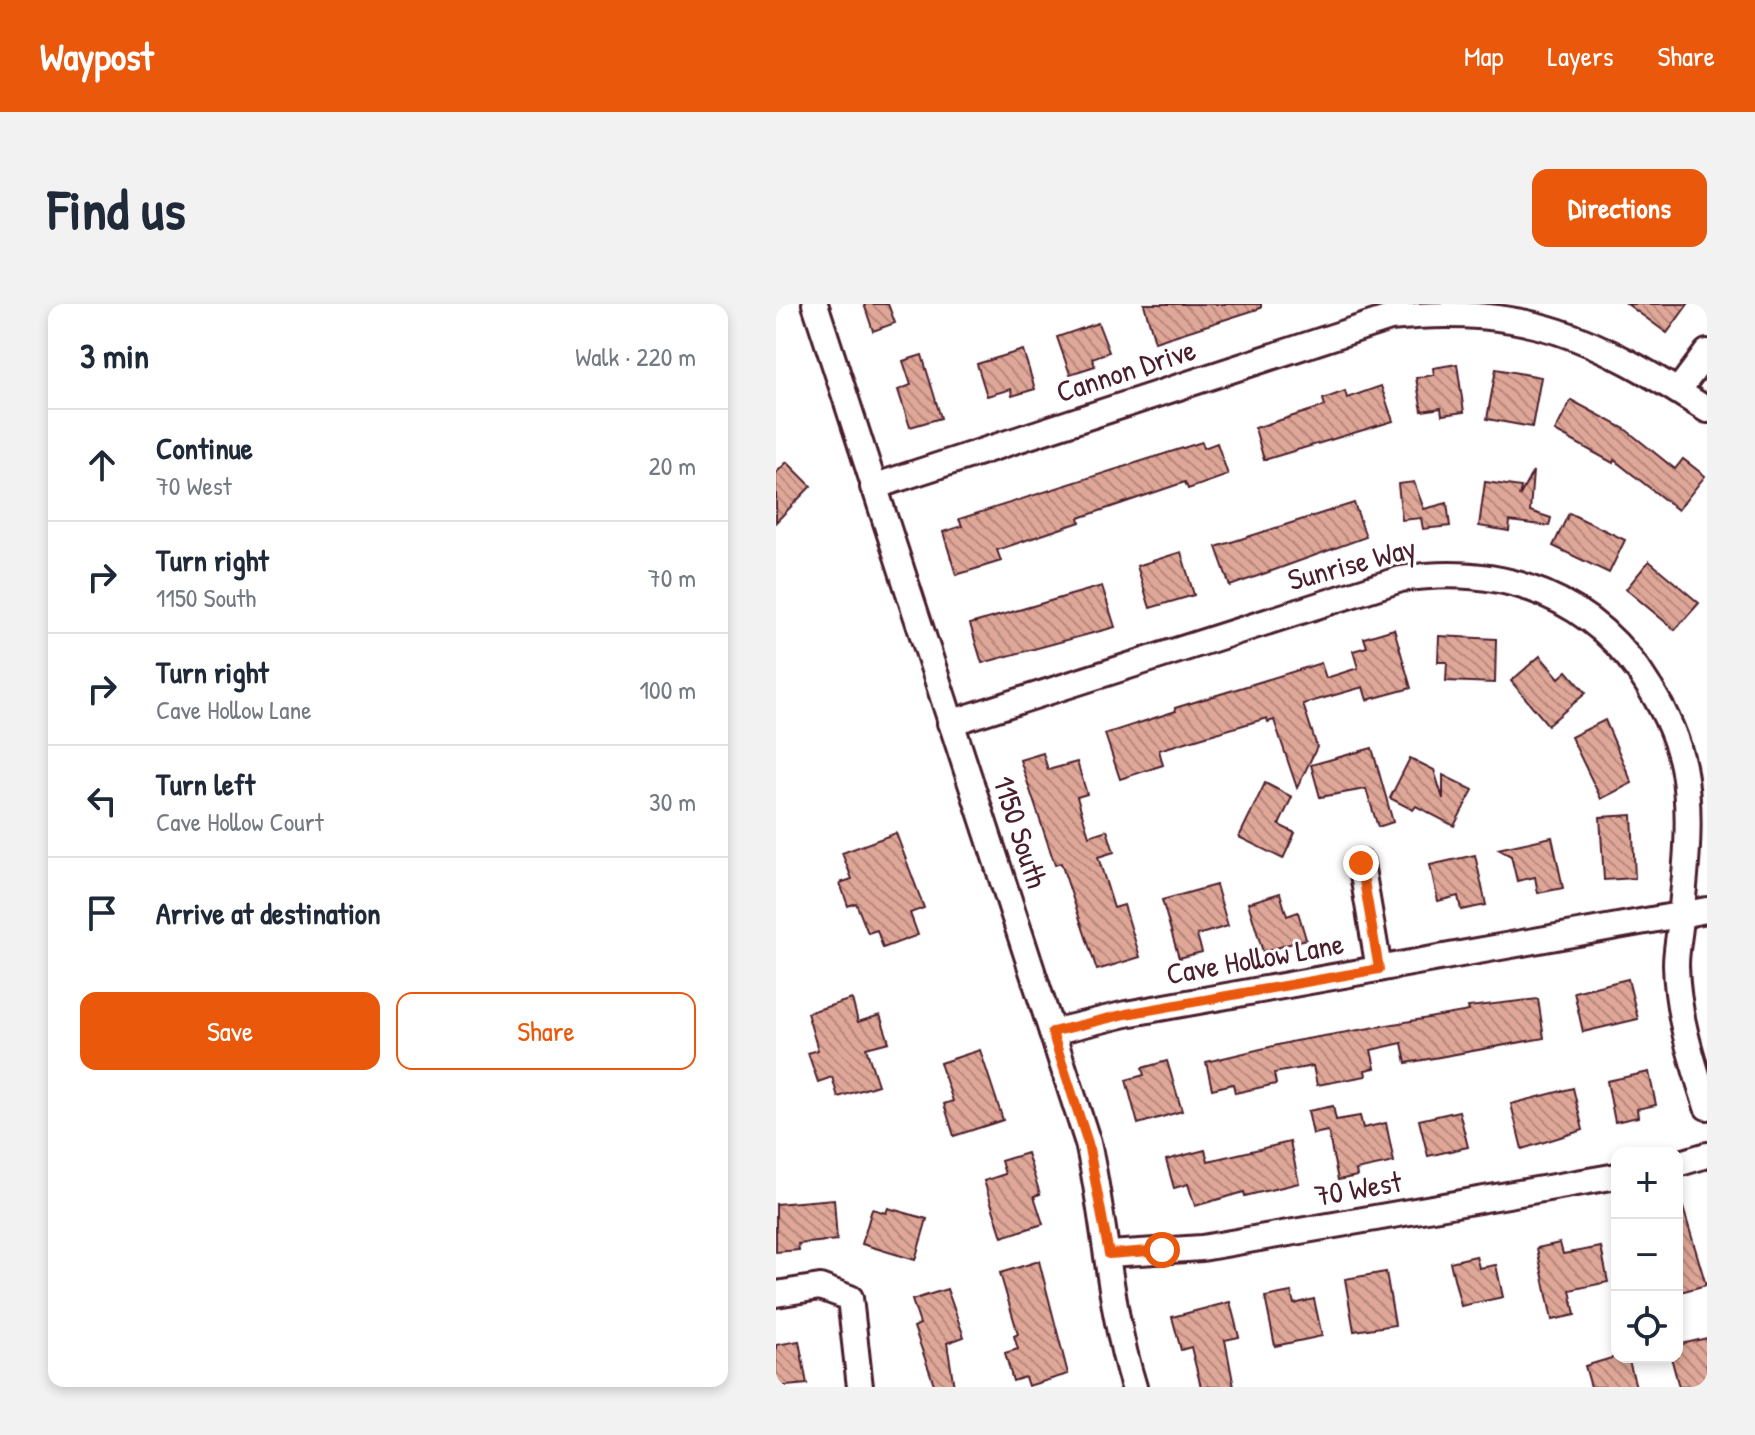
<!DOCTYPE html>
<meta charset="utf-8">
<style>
:root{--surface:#fff;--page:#f2f2f3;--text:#1f2937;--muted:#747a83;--line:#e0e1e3;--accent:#ea580c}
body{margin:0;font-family:"Patrick Hand",sans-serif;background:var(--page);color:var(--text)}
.controls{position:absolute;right:24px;bottom:24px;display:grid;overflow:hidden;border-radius:16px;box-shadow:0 4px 12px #0003}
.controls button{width:72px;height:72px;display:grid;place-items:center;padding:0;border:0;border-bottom:2px solid var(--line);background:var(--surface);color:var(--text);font:40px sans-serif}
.stop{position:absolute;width:24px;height:24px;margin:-18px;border:6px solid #ea580c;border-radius:50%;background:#fff}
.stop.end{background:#ea580c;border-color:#fff;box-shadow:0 2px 8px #0008}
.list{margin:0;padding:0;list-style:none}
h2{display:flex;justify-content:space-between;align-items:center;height:104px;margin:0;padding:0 32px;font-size:34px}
h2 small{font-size:26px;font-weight:400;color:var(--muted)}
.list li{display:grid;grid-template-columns:52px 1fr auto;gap:24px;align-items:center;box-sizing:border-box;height:112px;padding:0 32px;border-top:2px solid var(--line)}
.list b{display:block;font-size:30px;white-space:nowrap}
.list p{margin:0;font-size:26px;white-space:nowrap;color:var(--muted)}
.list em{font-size:26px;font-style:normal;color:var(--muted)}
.actions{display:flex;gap:16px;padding:24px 32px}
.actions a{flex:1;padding:18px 0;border:2px solid var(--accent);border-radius:16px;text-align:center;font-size:28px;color:var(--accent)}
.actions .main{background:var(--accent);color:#fff}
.icon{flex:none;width:44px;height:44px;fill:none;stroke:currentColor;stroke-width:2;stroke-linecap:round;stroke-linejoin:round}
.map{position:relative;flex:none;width:931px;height:1083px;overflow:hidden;border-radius:16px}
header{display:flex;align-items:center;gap:48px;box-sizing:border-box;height:112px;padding:0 40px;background:var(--accent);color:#fff}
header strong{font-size:38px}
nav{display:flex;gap:44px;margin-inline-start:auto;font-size:28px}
.intro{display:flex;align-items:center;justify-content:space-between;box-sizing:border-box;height:192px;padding:0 48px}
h1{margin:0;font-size:56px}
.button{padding:20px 36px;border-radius:16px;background:var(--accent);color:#fff;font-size:28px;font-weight:700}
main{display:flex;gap:48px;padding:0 48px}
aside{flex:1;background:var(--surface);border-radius:16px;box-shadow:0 4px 12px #0003}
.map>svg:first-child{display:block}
</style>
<header>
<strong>Waypost</strong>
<nav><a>Map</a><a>Layers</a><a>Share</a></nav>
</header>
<div class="intro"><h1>Find us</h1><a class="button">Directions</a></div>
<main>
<aside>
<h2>3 min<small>Walk · 220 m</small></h2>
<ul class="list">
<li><svg class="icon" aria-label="ahead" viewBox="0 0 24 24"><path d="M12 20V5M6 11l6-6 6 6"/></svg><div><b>Continue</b><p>70 West</p></div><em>20 m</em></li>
<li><svg class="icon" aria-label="right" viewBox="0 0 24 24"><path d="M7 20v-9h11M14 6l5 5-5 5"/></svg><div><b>Turn right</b><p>1150 South</p></div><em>70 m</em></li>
<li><svg class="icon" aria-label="right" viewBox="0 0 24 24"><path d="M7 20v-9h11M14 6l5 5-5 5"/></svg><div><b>Turn right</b><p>Cave Hollow Lane</p></div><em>100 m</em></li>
<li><svg class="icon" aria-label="left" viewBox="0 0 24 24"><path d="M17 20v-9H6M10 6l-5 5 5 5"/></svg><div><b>Turn left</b><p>Cave Hollow Court</p></div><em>30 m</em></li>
<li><svg class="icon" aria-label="arrive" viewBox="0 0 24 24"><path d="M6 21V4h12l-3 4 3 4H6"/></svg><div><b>Arrive at destination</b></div></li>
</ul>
<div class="actions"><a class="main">Save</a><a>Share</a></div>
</aside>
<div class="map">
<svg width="931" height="1083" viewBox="0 0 931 1083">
<defs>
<pattern id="building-back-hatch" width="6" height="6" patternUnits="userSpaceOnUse" patternTransform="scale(2)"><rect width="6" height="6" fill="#dfa798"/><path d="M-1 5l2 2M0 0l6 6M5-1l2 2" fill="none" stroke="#b7877c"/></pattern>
</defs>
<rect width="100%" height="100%" fill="#fff"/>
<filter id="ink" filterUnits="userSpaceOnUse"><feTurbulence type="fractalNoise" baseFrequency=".0125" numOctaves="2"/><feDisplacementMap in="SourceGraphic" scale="16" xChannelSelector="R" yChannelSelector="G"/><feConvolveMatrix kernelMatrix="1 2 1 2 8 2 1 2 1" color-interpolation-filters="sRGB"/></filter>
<g filter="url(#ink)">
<g fill="url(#building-back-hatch)" stroke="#4a1f2b" stroke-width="2">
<polygon points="88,0 112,0 119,19 97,27"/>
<polygon points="368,0 485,0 485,4 379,38"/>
<polygon points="851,0 912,0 891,29"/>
<polygon points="322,19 333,48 316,54 319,62 294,70 281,33"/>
<polygon points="247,46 259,85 236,92 235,85 211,92 201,60"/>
<polygon points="146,51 165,114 134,123 122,86 135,81 127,57"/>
<polygon points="681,60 688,108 666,111 665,104 646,107 640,74 658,71 657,64"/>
<polygon points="720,65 765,73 756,123 711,115"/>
<polygon points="605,82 617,117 488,156 479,124 549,102 547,95 569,87 571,94"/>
<polygon points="795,96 849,125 899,165 907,155 929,172 902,206 838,156 837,159 779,127"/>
<polygon points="426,138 428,144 441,139 452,171 412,185 409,178 303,214 304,218 221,246 225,257 180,271 167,228 186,222 183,215"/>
<polygon points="11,158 35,182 0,218 0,169"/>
<polygon points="757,167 754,207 775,214 773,222 734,217 733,227 703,222 709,178 745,183 743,193"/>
<polygon points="638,178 648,205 671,199 674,222 647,225 645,214 626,216 622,180"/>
<polygon points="578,199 590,233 454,282 440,243"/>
<polygon points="793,209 849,236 833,269 777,242"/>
<polygon points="405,248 418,291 374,304 361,262"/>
<polygon points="873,257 923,299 899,326 850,285"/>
<polygon points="326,282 339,323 206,359 194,320"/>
<polygon points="618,325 635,384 591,396 587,383 527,400 541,443 521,484 498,416 492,418 491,414 383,446 387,461 344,475 329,430 400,407 399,404 545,359 550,374 582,364 577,347 591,343 588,334"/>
<polygon points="663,332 720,335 719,379 670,377 671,358 662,358"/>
<polygon points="764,352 783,374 791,367 810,389 772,421 735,377"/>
<polygon points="829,416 856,479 825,495 795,433"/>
<polygon points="596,444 617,518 602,523 590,485 544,493 535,461"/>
<polygon points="267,449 272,466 301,458 311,490 301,493 313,532 331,526 338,548 322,553 338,604 348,601 364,653 321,666 285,559 279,561 244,456"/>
<polygon points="634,454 658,466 667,495 667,471 697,486 678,522 640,502 637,506 614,494"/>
<polygon points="489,479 516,493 503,521 519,529 507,555 463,533"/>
<polygon points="856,511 859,574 828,576 824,513"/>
<polygon points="120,529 148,604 134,609 142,631 107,644 101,626 92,629 80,599 72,602 64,579 76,575 66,549"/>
<polygon points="776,533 787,584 762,589 759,573 741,577 735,552 722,545"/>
<polygon points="699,551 710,601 685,606 682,592 662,597 654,561"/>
<polygon points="440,581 452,622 421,631 426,648 403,654 386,596"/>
<polygon points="504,589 511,612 522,608 530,635 487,648 472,599"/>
<polygon points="852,675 862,715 807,728 798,688"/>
<polygon points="76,695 82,718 104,711 113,738 90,744 102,781 62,793 56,773 42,778 32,749 42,746 31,709"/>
<polygon points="762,695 768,734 630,759 626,739 595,746 599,764 589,766 590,772 541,781 537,762 498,769 500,780 459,789 457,780 436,785 430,758 519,737 693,707 692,703"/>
<polygon points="204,746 227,816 178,832 168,800 177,797 164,759"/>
<polygon points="391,757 406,807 362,820 350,776 368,771 366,764"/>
<polygon points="873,768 880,801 861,805 862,813 839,818 831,777"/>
<polygon points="797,784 807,826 746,845 735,800"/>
<polygon points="557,802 560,816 584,812 587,824 610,819 618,858 580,866 581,872 562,876 552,827 537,830 532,807"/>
<polygon points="683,807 692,843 652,852 643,816"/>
<polygon points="514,838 523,879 469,892 468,888 419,902 412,880 398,884 390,856 429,846 432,857"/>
<polygon points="251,849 264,890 258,892 267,920 226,933 208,877 229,870 225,857"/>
<polygon points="58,895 61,936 22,940 23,946 0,948 0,900"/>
<polygon points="906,900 930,981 901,989 901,901"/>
<polygon points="112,904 151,915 139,956 86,940 96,905 110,909"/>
<polygon points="784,939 787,950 825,943 832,978 794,986 799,1011 776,1016 761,944"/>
<polygon points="700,952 703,964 720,961 727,993 685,1002 674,958"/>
<polygon points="263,957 292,1070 252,1082 249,1073 237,1077 229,1049 242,1045 238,1032 242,1030 224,969"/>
<polygon points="610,968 619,1021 578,1027 569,975"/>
<polygon points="171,985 188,1033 171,1039 178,1083 159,1083 138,1023 144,1020 136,996"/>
<polygon points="515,988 518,1000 538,995 546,1032 499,1042 489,993"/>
<polygon points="454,998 463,1033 449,1036 458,1083 425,1083 415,1043 405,1046 396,1013"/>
<polygon points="931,1034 931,1076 925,1078 927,1083 903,1083 895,1053 901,1053 901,1041"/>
<polygon points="23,1037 31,1080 0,1083 0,1041"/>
<polygon points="839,1053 852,1053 860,1083 815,1083 809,1062"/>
</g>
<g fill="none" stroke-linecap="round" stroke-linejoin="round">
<g stroke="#4a1f2b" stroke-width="30">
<g id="street">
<path d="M39 0 312 839C330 920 333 1004 358 1083"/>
<polyline points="902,87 931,48"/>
<path d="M97 183 614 14C752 0 820 34 931 106"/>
<path d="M174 419 625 275C728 259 819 293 874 384 889 408 901 434 907 462 916 509 910 565 905 613 904 629 900 645 900 661 901 711 916 756 931 803"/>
<polyline points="585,559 603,665"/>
<polyline points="276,728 350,710 931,606"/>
<polyline points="901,860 931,851"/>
<polyline points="333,950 426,944 841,872"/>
<polyline points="0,990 44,983 74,994 84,1083"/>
</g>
</g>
<use href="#street" stroke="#fff" stroke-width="24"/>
</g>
</g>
<g fill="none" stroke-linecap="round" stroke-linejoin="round" filter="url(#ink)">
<polyline stroke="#ea580c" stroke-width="10" points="386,946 333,950 312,839 276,728 350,710 603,665 585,559"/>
</g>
<g text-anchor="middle" stroke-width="6" stroke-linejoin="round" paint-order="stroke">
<g font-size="30" fill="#4a1f2b" stroke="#fff">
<text transform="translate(350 67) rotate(-18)" y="10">Cannon Drive</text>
<text transform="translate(576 260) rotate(-15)" y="10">Sunrise Way</text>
<text transform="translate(244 528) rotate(72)" y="10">1150 South</text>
<text transform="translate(479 655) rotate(-10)" y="10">Cave Hollow Lane</text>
<text transform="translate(582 885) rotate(-10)" y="10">70 West</text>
</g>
</g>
</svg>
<div class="controls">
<button>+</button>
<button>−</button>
<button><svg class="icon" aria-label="locate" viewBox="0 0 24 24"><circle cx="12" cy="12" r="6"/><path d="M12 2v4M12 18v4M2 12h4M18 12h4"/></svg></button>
</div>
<div class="stop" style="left:386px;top:946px"></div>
<div class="stop end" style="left:585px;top:559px"></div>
</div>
</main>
